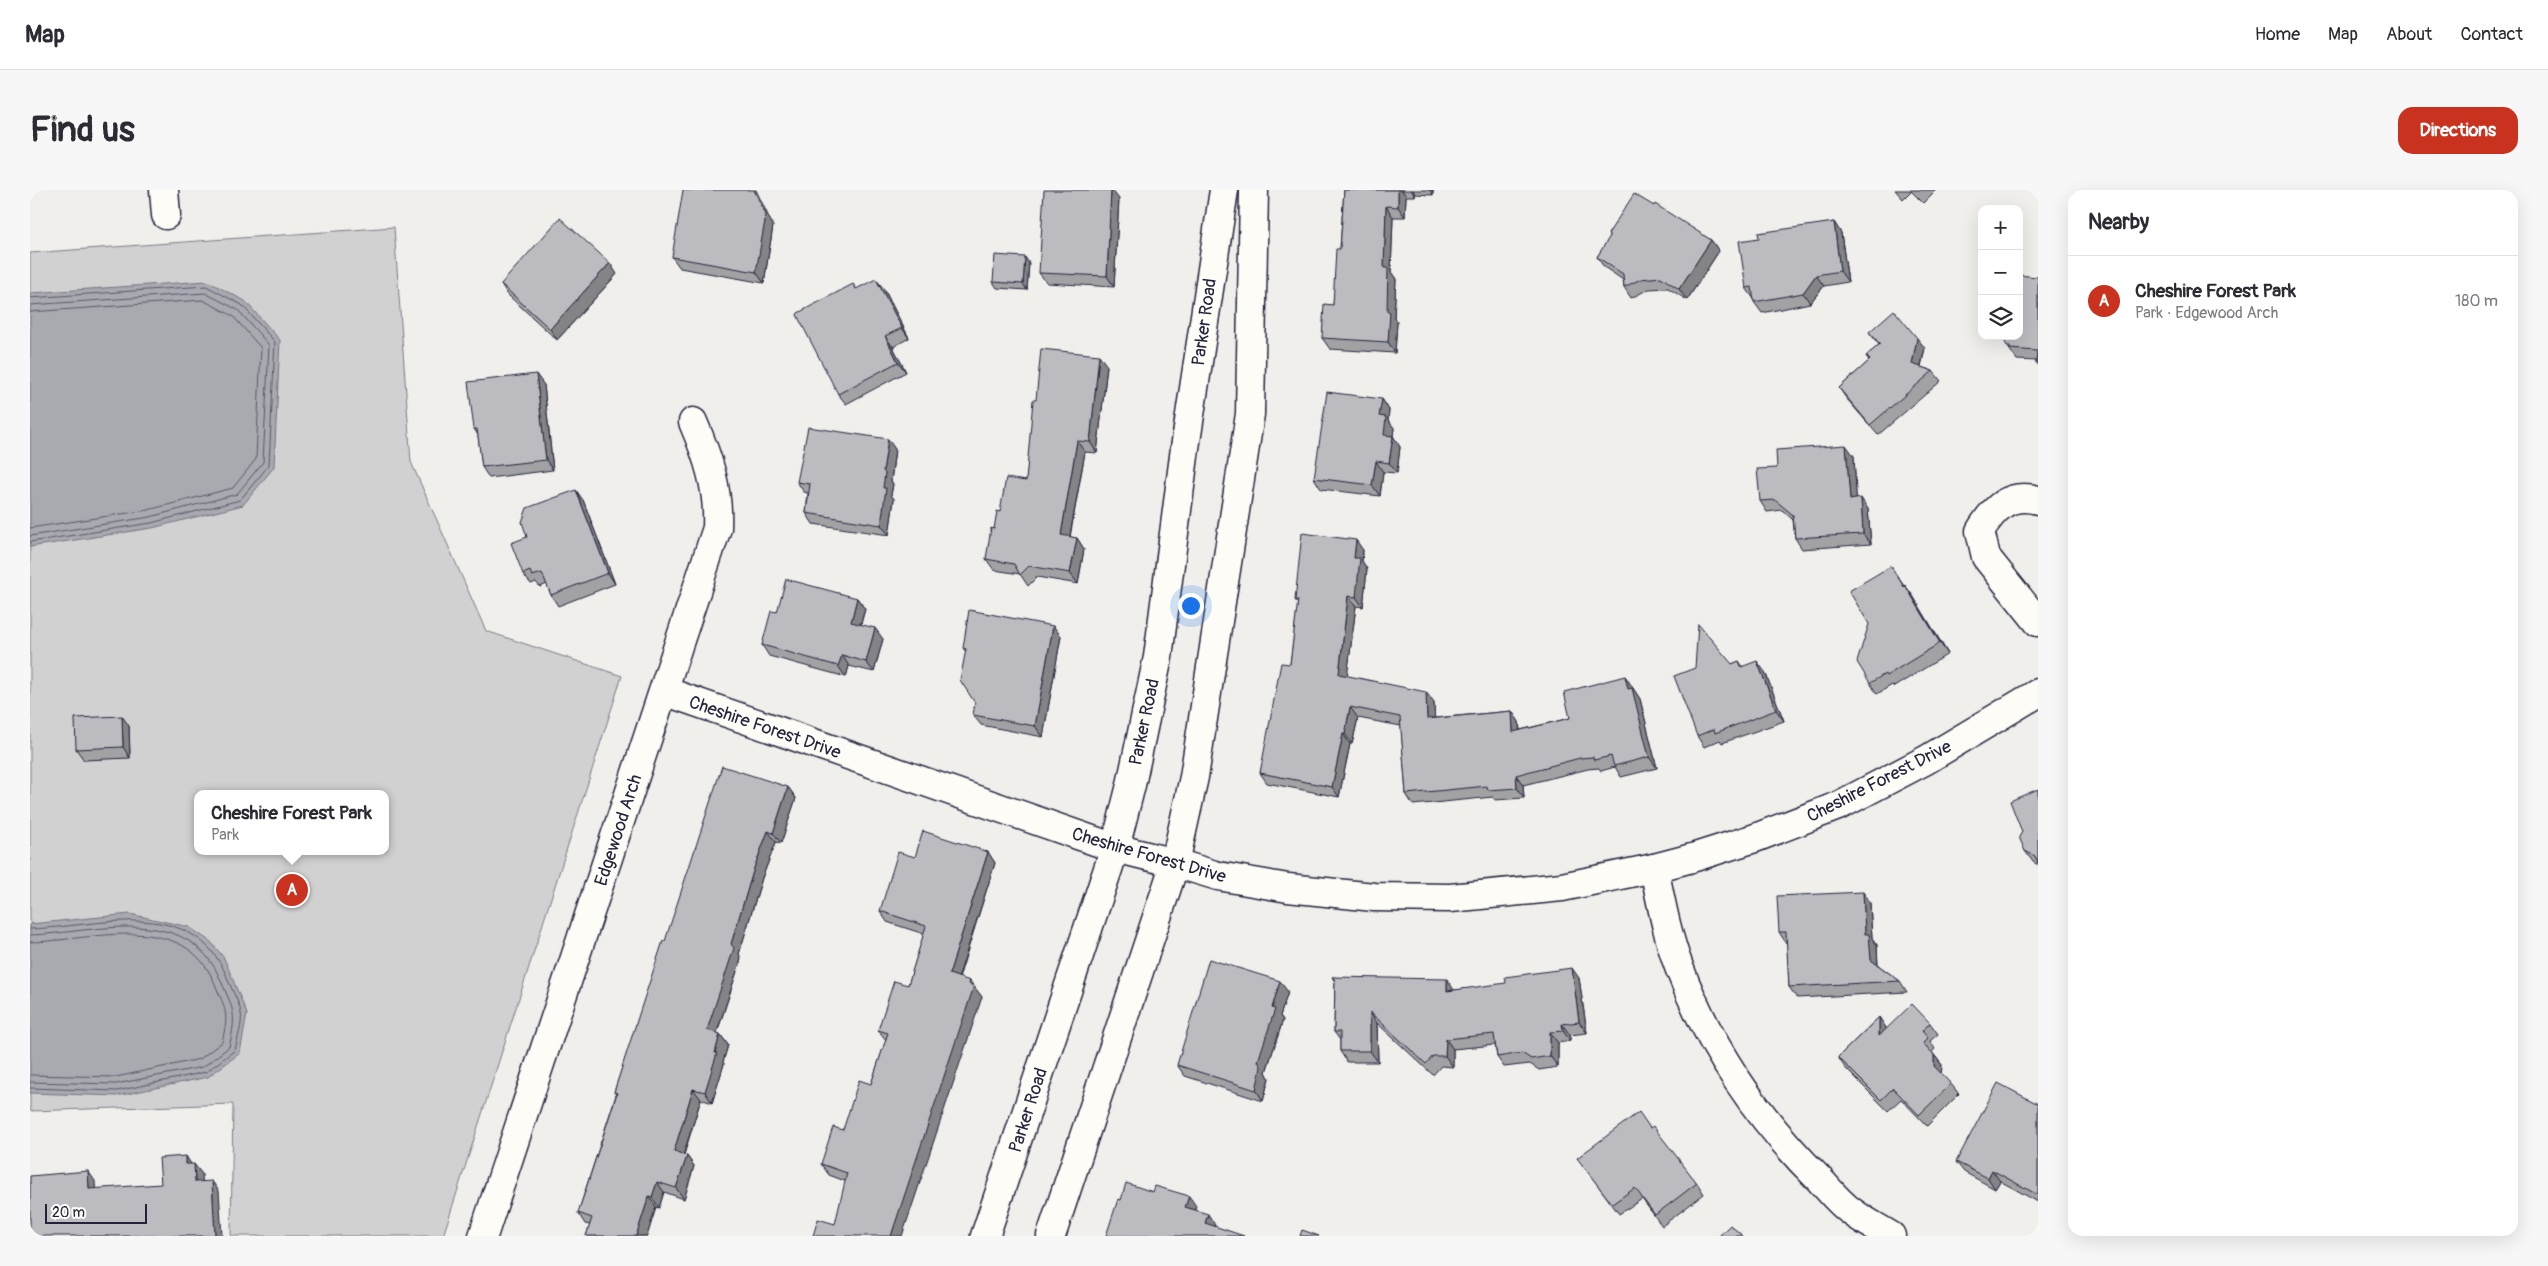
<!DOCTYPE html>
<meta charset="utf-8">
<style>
:root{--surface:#fff;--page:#f7f7f7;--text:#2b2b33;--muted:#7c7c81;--line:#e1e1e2;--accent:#c8321e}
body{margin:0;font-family:Pangolin,sans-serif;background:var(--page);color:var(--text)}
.controls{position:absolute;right:15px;top:15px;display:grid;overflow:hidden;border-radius:10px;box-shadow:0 5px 20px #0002}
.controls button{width:45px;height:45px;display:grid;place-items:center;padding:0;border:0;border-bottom:1px solid var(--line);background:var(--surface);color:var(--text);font:25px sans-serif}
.scale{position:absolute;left:15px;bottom:12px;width:102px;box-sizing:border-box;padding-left:5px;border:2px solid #22223b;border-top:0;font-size:14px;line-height:18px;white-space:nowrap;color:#22223b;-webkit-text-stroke:4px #fdfcf7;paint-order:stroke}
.you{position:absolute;left:1160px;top:415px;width:18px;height:18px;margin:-12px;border:4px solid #fff;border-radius:50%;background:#1a73e8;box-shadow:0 0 0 8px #1a73e833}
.badge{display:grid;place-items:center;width:32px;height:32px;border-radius:50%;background:var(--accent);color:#fff;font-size:16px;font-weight:700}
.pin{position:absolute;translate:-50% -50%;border:2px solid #fff;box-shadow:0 1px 5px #0006}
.popup{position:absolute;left:164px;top:600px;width:195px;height:65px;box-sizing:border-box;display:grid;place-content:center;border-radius:10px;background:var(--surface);filter:drop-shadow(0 1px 4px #0005);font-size:16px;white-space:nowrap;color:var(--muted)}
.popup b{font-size:19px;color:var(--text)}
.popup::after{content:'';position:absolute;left:50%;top:100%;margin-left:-10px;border:10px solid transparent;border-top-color:var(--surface)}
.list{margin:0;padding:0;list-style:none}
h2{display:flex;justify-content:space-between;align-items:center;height:65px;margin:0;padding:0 20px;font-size:21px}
h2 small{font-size:16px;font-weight:400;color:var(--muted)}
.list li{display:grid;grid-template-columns:32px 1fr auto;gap:15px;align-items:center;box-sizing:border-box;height:90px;padding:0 20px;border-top:1px solid var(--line)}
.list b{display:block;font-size:19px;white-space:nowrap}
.list p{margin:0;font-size:16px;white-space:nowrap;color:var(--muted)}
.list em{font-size:16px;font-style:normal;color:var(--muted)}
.icon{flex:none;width:28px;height:28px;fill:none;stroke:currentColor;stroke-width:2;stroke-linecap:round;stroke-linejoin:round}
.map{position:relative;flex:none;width:2008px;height:1046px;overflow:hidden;border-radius:15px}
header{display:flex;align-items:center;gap:30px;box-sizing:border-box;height:70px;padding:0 25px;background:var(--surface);border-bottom:1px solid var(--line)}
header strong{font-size:24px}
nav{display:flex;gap:28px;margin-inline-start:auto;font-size:18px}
.intro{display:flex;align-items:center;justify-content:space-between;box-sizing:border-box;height:120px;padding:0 30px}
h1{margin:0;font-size:35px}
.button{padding:12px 22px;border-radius:15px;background:var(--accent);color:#fff;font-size:18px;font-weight:700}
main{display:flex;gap:30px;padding:0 30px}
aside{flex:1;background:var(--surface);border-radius:15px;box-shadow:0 5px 20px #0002}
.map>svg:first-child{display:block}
</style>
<header>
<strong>Map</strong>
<nav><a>Home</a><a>Map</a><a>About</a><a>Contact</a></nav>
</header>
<div class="intro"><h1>Find us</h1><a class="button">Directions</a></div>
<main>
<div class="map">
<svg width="2008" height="1046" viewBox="0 0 2008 1046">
<rect width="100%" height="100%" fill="#f0efec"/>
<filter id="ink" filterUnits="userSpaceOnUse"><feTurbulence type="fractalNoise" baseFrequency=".02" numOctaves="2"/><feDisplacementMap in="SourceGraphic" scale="10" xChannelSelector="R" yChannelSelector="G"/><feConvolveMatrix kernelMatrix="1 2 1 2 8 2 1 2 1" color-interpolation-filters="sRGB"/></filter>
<g filter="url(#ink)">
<path fill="#d2d1d1" stroke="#7a7a86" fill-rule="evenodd" d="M364 37 381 272 456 441 592 486 413 1046H201L203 914 0 921V63ZM168 604H356V661H168Z"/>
<g fill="#a9a9b0" stroke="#737381">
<polygon points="177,91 215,111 250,150 244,277 213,315 122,338 0,357 0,103"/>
<polygon points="100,724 159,737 181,752 194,768 217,824 210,863 178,887 87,906 0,903 0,734"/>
</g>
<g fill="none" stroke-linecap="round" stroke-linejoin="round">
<g stroke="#58586a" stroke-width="1">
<polyline points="0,108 176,96 212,115 245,152 239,275 210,310 121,333 0,352"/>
<polyline points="0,115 175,103 208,120 239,155 233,272 207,304 120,327 0,346"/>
<polyline points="0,122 173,110 203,126 231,158 226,269 203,298 118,320 0,338"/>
<path d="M0 739C69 737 163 704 197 787 201 799 209 811 211 823 213 833 207 850 205 860L176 882 87 901 0 898"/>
<path d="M0 745C66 743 159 711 191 791 204 821 207 824 199 857L173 877 86 894 0 892"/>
<path d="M0 752C63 751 154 718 185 794 196 821 199 823 192 852L170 869 86 887 0 885"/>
</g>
<g stroke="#22223b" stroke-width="31">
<g id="minor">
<polyline points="134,0 136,25"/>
<path d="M2008 310C1979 302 1964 318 1950 341L1956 367 2008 432"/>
<polyline points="634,501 1085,658 1145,673 1188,686 1258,698 1344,707 1420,708 1532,697 1624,678 1662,668 1725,648 1808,616 1896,570 2008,503"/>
<path d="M1624 678C1631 712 1637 745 1649 777 1679 857 1729 930 1790 990 1800 1001 1810 1014 1822 1022 1834 1031 1848 1038 1861 1046"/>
<path d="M453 1046 687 338C689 299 678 267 663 232"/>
</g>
</g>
<g stroke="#22223b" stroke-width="31">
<g id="tertiary">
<polyline points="955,1046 1085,658 1101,595 1128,467 1155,258 1194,0"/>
<polyline points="1021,1046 1145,673 1164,587 1220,224 1224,0"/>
</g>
</g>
<use href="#minor" stroke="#fdfcf7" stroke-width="28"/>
<use href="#tertiary" stroke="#fdfcf7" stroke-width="28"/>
</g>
<g fill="#a2a2a5" stroke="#22223b">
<polygon points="1314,0 1403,0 1403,5 1385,4 1385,6 1376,6 1375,27 1363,27 1361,82 1366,89 1364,128 1367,132 1365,163 1300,159 1292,148 1303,115 1310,59"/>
<polygon points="1865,0 1906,0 1893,13 1881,1 1873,9"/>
<polygon points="1089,9 1084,97 1017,93 1009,83"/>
<polygon points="1624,16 1681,50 1689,61 1657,110 1638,98 1619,99 1601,108 1594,97 1593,90 1574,77 1567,67 1580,47 1578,44"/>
<polygon points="1804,32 1811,43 1818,92 1794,96 1780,113 1732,123 1724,112 1724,109 1716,98 1729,48"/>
<polygon points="743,36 734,93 650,78 642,67"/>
<polygon points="999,73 997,100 967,98 963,92"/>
<polygon points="587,84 527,150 478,105 471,94"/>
<polygon points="2008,85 2008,176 2006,173 2006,171 1987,170 1977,156 2006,87"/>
<polygon points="823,94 826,99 854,99 879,148 863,157 876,182 816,214 808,204"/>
<polygon points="1839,142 1895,158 1891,177 1903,181 1911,191 1848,245 1816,208 1809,198 1839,171 1836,166 1849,155"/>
<polygon points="1077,176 1067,263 1055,262 1040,347 1047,348 1054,359 1048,394 1007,387 998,396 990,384 964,380 956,369 964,339 970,322 996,291 1006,210"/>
<polygon points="514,195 523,280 459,288 452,277 448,245 444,239"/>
<polygon points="1352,209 1359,220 1358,230 1364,238 1363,246 1370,257 1367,283 1353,282 1350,306 1291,299 1284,288"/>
<polygon points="865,259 861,291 863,294 861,305 864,309 859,345 783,334 776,323 778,303 774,302 767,292"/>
<polygon points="1824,266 1826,309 1838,319 1841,354 1772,359 1765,348 1763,330 1752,320 1737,322 1730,311 1747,278"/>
<polygon points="553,310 585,394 528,416 521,405 517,394 510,397 506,392 501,394 493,384 497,347"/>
<polygon points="1333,360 1332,371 1337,379 1333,417 1326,416 1317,486 1404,513 1404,528 1482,521 1489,532 1490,540 1540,528 1595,486 1610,509 1627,578 1591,587 1585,577 1571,581 1569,578 1558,579 1493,595 1494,608 1465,610 1463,607 1383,615 1376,604 1371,536 1328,528 1322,554 1320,554 1309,607 1237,593 1230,583 1260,474 1268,414 1265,410"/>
<polygon points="1868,387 1874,396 1883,406 1918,464 1864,497 1862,495 1847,504 1840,493"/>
<polygon points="827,408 835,419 831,434 853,449 844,482 819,476 816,487 739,466 732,455 747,422"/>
<polygon points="1023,436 1031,446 1013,547 951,535 943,525 945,513 936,462 933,458"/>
<polygon points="1709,471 1713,477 1735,482 1754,531 1692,553 1690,550 1674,557 1667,546 1702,474"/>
<polygon points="99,536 100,568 54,570 46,559"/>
<polygon points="758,597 766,608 751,653 746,652 732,688 709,764 711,769 687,843 690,844 698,855 693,872 694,874 682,913 671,909 654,965 657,966 664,976 654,1009 634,1002 629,1018 626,1017 617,1046 556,1046 560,1035 555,1034 548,1023 586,905 584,902 635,751"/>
<polygon points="2008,599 2008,675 2003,672 1995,661 1992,642"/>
<polygon points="958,662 965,673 929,788 943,796 952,807 815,991 799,985 791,974 841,894 856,850 848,840 878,795 894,744 857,732 850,721 885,667"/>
<polygon points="1840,713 1842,748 1847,755 1848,775 1870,791 1877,802 1767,808 1759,797 1757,753 1756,753 1749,742"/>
<polygon points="1302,787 1424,800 1549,788 1557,843 1540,845 1540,851 1528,853 1528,877 1509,880 1500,874 1474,877 1467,867 1465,855 1423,859 1423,877 1411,876 1403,885 1347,833 1348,872 1317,872 1310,861 1310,850 1304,842 1305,792"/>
<polygon points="1258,802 1250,826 1253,830 1236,882 1239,888 1233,911 1155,886 1147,875"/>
<polygon points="1849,827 1856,838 1856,839 1900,833 1908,844 1900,851 1905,859 1902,862 1912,875 1911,884 1921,894 1929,904 1897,936 1871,909 1858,921 1815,878 1808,867"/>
<polygon points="2008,914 2008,1012 1970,991 1965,999 1934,982 1926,972"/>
<polygon points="1620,938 1667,993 1674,1004 1632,1036 1612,1009 1589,1024 1555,978"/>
</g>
<g fill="#848486" stroke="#22223b">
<polygon points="724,0 726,0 743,36 734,93 726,82"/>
<polygon points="1081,0 1082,0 1089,9 1084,97 1077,86"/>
<polygon points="1368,0 1372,0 1376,6 1375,27 1368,17"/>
<polygon points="1381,0 1383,0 1385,4 1385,6"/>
<polygon points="1400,0 1403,0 1403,5"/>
<polygon points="1356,16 1363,27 1361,82 1366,89 1364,128 1367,132 1365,163 1358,152 1354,78"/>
<polygon points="1804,32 1811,43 1818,92 1810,81"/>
<polygon points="1681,50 1689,61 1657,110 1649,99"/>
<polygon points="995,67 999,73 997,100 993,94"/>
<polygon points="580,73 587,84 527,150 520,139"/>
<polygon points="1786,85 1794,96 1780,113 1773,103"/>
<polygon points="846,89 854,99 879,148 872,138"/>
<polygon points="855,146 863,157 876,182 868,172"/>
<polygon points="1887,148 1895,158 1889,184 1882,174"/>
<polygon points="1069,165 1077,176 1067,263 1060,252"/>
<polygon points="506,184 514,195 523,280 516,270"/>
<polygon points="1352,209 1359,220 1358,230 1364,238 1362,256 1354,245 1349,226"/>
<polygon points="1363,246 1370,257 1367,283 1359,273"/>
<polygon points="858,249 865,259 861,291 863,294 861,305 864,309 859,345 851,335 853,281"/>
<polygon points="1047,251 1055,262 1038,356 1031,345"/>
<polygon points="1816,255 1824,266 1827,320 1820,310"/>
<polygon points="1346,271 1353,282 1350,306 1342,295"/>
<polygon points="546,300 553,310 585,394 578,383"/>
<polygon points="1831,308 1838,319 1841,354 1833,344"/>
<polygon points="1047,348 1054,359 1048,394 1040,383"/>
<polygon points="1326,350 1333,360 1332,371 1337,379 1333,417 1326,407 1324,368"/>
<polygon points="1875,395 1883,406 1918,464 1910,453"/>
<polygon points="1318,406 1326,416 1316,495 1309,484"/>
<polygon points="827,408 835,419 828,442 821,432"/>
<polygon points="1023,436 1031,446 1013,547 1005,536"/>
<polygon points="845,438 853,449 844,482 836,472"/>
<polygon points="812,465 819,476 816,487 808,476"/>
<polygon points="1727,471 1735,482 1754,531 1746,520"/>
<polygon points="1595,486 1610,509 1627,578 1619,567 1598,499"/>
<polygon points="1396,502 1404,513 1405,540 1397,529"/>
<polygon points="1320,517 1328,528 1322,554 1315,544"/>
<polygon points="1482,521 1489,532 1490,552 1483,542"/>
<polygon points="92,526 99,536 100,568 93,557"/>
<polygon points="1313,544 1320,554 1309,607 1302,597"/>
<polygon points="1486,585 1493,595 1494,608 1487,598"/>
<polygon points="758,597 766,608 751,653 743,643"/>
<polygon points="738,641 746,652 732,688 709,764 711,769 684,851 677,840 701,754 724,678"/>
<polygon points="958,662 965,673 926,795 919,784"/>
<polygon points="1833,702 1840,713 1842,748 1847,755 1848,781 1841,770 1835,744"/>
<polygon points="1542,778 1549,788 1557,843 1549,832"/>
<polygon points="1417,789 1424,800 1417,801"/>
<polygon points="940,791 952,807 872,1046 861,1046"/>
<polygon points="1250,791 1258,802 1250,826 1253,830 1236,882 1239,888 1233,911 1226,900 1228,871 1242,818"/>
<polygon points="1340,822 1347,833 1348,872 1340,861"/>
<polygon points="1849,827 1856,838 1857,857 1849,846"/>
<polygon points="1532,834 1540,845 1540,851 1533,841"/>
<polygon points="1520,842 1528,853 1528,877 1520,866"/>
<polygon points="690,844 698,855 693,872 694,874 682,913 675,902 685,863"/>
<polygon points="1416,849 1423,859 1423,877 1415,866"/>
<polygon points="1904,865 1912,875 1911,887 1904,876"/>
<polygon points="663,899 671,909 651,972 644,961"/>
<polygon points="156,966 163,977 156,974"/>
<polygon points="657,966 664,976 654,1009 646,998"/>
<polygon points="164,974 172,984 173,1003 165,992"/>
<polygon points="1962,980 1970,991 1965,999 1958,988"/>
<polygon points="58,981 65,991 66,1010 59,999"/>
<polygon points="182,991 189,1001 192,1046 185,1046"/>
<polygon points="627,992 634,1002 629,1018 622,1007"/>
<polygon points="619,1006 626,1017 617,1046 606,1046"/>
<polygon points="1159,1006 1166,1016 1162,1028 1155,1017"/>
<polygon points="1178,1024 1185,1035 1182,1044 1175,1033"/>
</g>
<g fill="#bcbcc0" stroke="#22223b">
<polygon points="653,0 724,0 736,25 726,82 642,67"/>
<polygon points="1014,0 1081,0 1077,86 1009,83"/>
<polygon points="1314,0 1368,0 1368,17 1356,16 1354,78 1358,78 1357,121 1360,122 1358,152 1292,148 1294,114 1303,115 1306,59 1310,59"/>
<polygon points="1604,4 1624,16 1625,14 1681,50 1649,99 1631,87 1611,89 1594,97 1593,84 1567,67 1580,46 1578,44"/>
<polygon points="530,28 580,73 520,139 471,94"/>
<polygon points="1804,32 1810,81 1786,85 1773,103 1724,112 1722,97 1716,98 1709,51 1729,48 1728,43"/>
<polygon points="965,65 995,67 993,94 963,92"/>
<polygon points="1989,85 2006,87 2008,85 2008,173 2006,173 2007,161 1980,159 1980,156 1977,156 1975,152 1976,146 1989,146"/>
<polygon points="846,89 872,138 855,146 868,172 808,204 767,125 768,123 823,94 826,99"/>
<polygon points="1864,120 1887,148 1882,174 1903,181 1840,235 1809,198 1840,170 1836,166 1850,154 1839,142"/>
<polygon points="1011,159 1069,165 1060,252 1047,251 1031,345 1047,348 1040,383 999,376 990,385 984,374 956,369 961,338 964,339 967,321 970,322 976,288 996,291 1003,210 1006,210"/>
<polygon points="506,184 516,270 452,277 447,239 444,239 438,192"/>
<polygon points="1297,202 1352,209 1349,226 1356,227 1354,245 1363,246 1359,273 1346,271 1342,295 1284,288"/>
<polygon points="778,237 858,249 853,281 855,283 853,298 856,298 851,335 776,323 780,294 767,292"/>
<polygon points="1816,255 1820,310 1831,308 1833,344 1765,348 1763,325 1745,310 1730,311 1727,279 1747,278 1746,260"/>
<polygon points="546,300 578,383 521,405 512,383 502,386 500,381 493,384 481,353 497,347 492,332 497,318"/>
<polygon points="1272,343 1326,350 1324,368 1330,368 1326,407 1318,406 1309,484 1396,502 1397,529 1482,521 1483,542 1540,528 1534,502 1595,486 1598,499 1602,498 1619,567 1584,576 1581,566 1564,570 1563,567 1550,568 1486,585 1487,598 1458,600 1457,596 1376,604 1370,527 1320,517 1315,544 1313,544 1302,597 1230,583 1251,473 1260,474 1268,410 1265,410"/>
<polygon points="1861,376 1874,397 1875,395 1910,453 1856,486 1855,484 1840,493 1827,472 1839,434 1819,401"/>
<polygon points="756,389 827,408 821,432 845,438 836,472 812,465 808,476 732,455 741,421 747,422"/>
<polygon points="939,420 1023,436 1005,536 943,525 945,513 930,490 936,459 933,458"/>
<polygon points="1668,434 1702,474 1709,471 1711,477 1727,471 1746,520 1685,543 1684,539 1667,546 1644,486 1665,478"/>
<polygon points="92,526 93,557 46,559 45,528"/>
<polygon points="692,576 758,597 743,643 738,641 724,678 701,754 704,758 677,840 690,844 685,863 687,863 675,902 663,899 644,961 657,966 646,998 627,992 622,1007 619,1006 606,1046 556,1046 562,1028 548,1023 587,903 584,902 612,815 633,751 635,751"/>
<polygon points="2008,599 2008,673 2005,666 1995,661 1989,647 1992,642 1980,611"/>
<polygon points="893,641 958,662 919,784 940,791 939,794 944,796 861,1046 783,1046 788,1029 805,1034 817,983 791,974 803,937 813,940 829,890 841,894 858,843 848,840 864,791 878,795 896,736 850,721 868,662 885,667"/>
<polygon points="1833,702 1835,744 1839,744 1841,770 1870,791 1759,797 1756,742 1749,742 1747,706"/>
<polygon points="1179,769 1250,791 1242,818 1245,819 1228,871 1231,877 1226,900 1147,875"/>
<polygon points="1542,778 1549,832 1532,834 1533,841 1520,842 1520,866 1501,869 1492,863 1467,867 1464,844 1416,849 1415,866 1403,866 1396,874 1340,822 1340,861 1310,861 1310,842 1304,842 1305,790 1302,787 1417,789 1417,801 1476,793 1475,787"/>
<polygon points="1882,814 1900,833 1892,841 1898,848 1893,853 1904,865 1904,876 1921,894 1889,925 1863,898 1851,910 1808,867 1849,827 1849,846"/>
<polygon points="1968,893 2008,914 2008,1005 1962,980 1958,988 1926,972"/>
<polygon points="1609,922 1620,938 1623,936 1667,993 1625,1025 1605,998 1582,1014 1547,968"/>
<polygon points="156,966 156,974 164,974 165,992 182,991 185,1046 0,1046 0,986 58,981 59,999 131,994 129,968"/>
<polygon points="1096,993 1123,1002 1125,996 1159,1006 1155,1017 1178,1024 1175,1033 1214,1046 1076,1046 1088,1009 1091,1010"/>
<polygon points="1700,1035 1713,1046 1689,1046"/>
<polygon points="1272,1040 1289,1046 1270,1046"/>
</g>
</g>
<g text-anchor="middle" stroke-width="4.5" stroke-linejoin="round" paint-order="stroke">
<g font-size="18" fill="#22223b" stroke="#fdfcf7">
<text transform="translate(1174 132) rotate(-82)" y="6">Parker Road</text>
<text transform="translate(1114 532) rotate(-78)" y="6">Parker Road</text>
<text transform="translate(735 537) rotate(19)" y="6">Cheshire Forest Drive</text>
<text transform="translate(1849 591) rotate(-27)" y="6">Cheshire Forest Drive</text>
<text transform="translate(588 640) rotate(-72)" y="6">Edgewood Arch</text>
<text transform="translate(1119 665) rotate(16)" y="6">Cheshire Forest Drive</text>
<text transform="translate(998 920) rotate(-72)" y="6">Parker Road</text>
</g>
</g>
</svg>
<div class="controls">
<button>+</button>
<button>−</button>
<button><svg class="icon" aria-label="layers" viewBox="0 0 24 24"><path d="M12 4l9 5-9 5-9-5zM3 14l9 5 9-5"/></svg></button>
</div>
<div class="scale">20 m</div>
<div class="you"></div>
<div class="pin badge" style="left:262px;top:700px">A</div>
<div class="popup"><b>Cheshire Forest Park</b>Park</div>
</div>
<aside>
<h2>Nearby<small></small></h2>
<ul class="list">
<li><span class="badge">A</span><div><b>Cheshire Forest Park</b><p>Park · Edgewood Arch</p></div><em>180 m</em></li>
</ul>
</aside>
</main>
